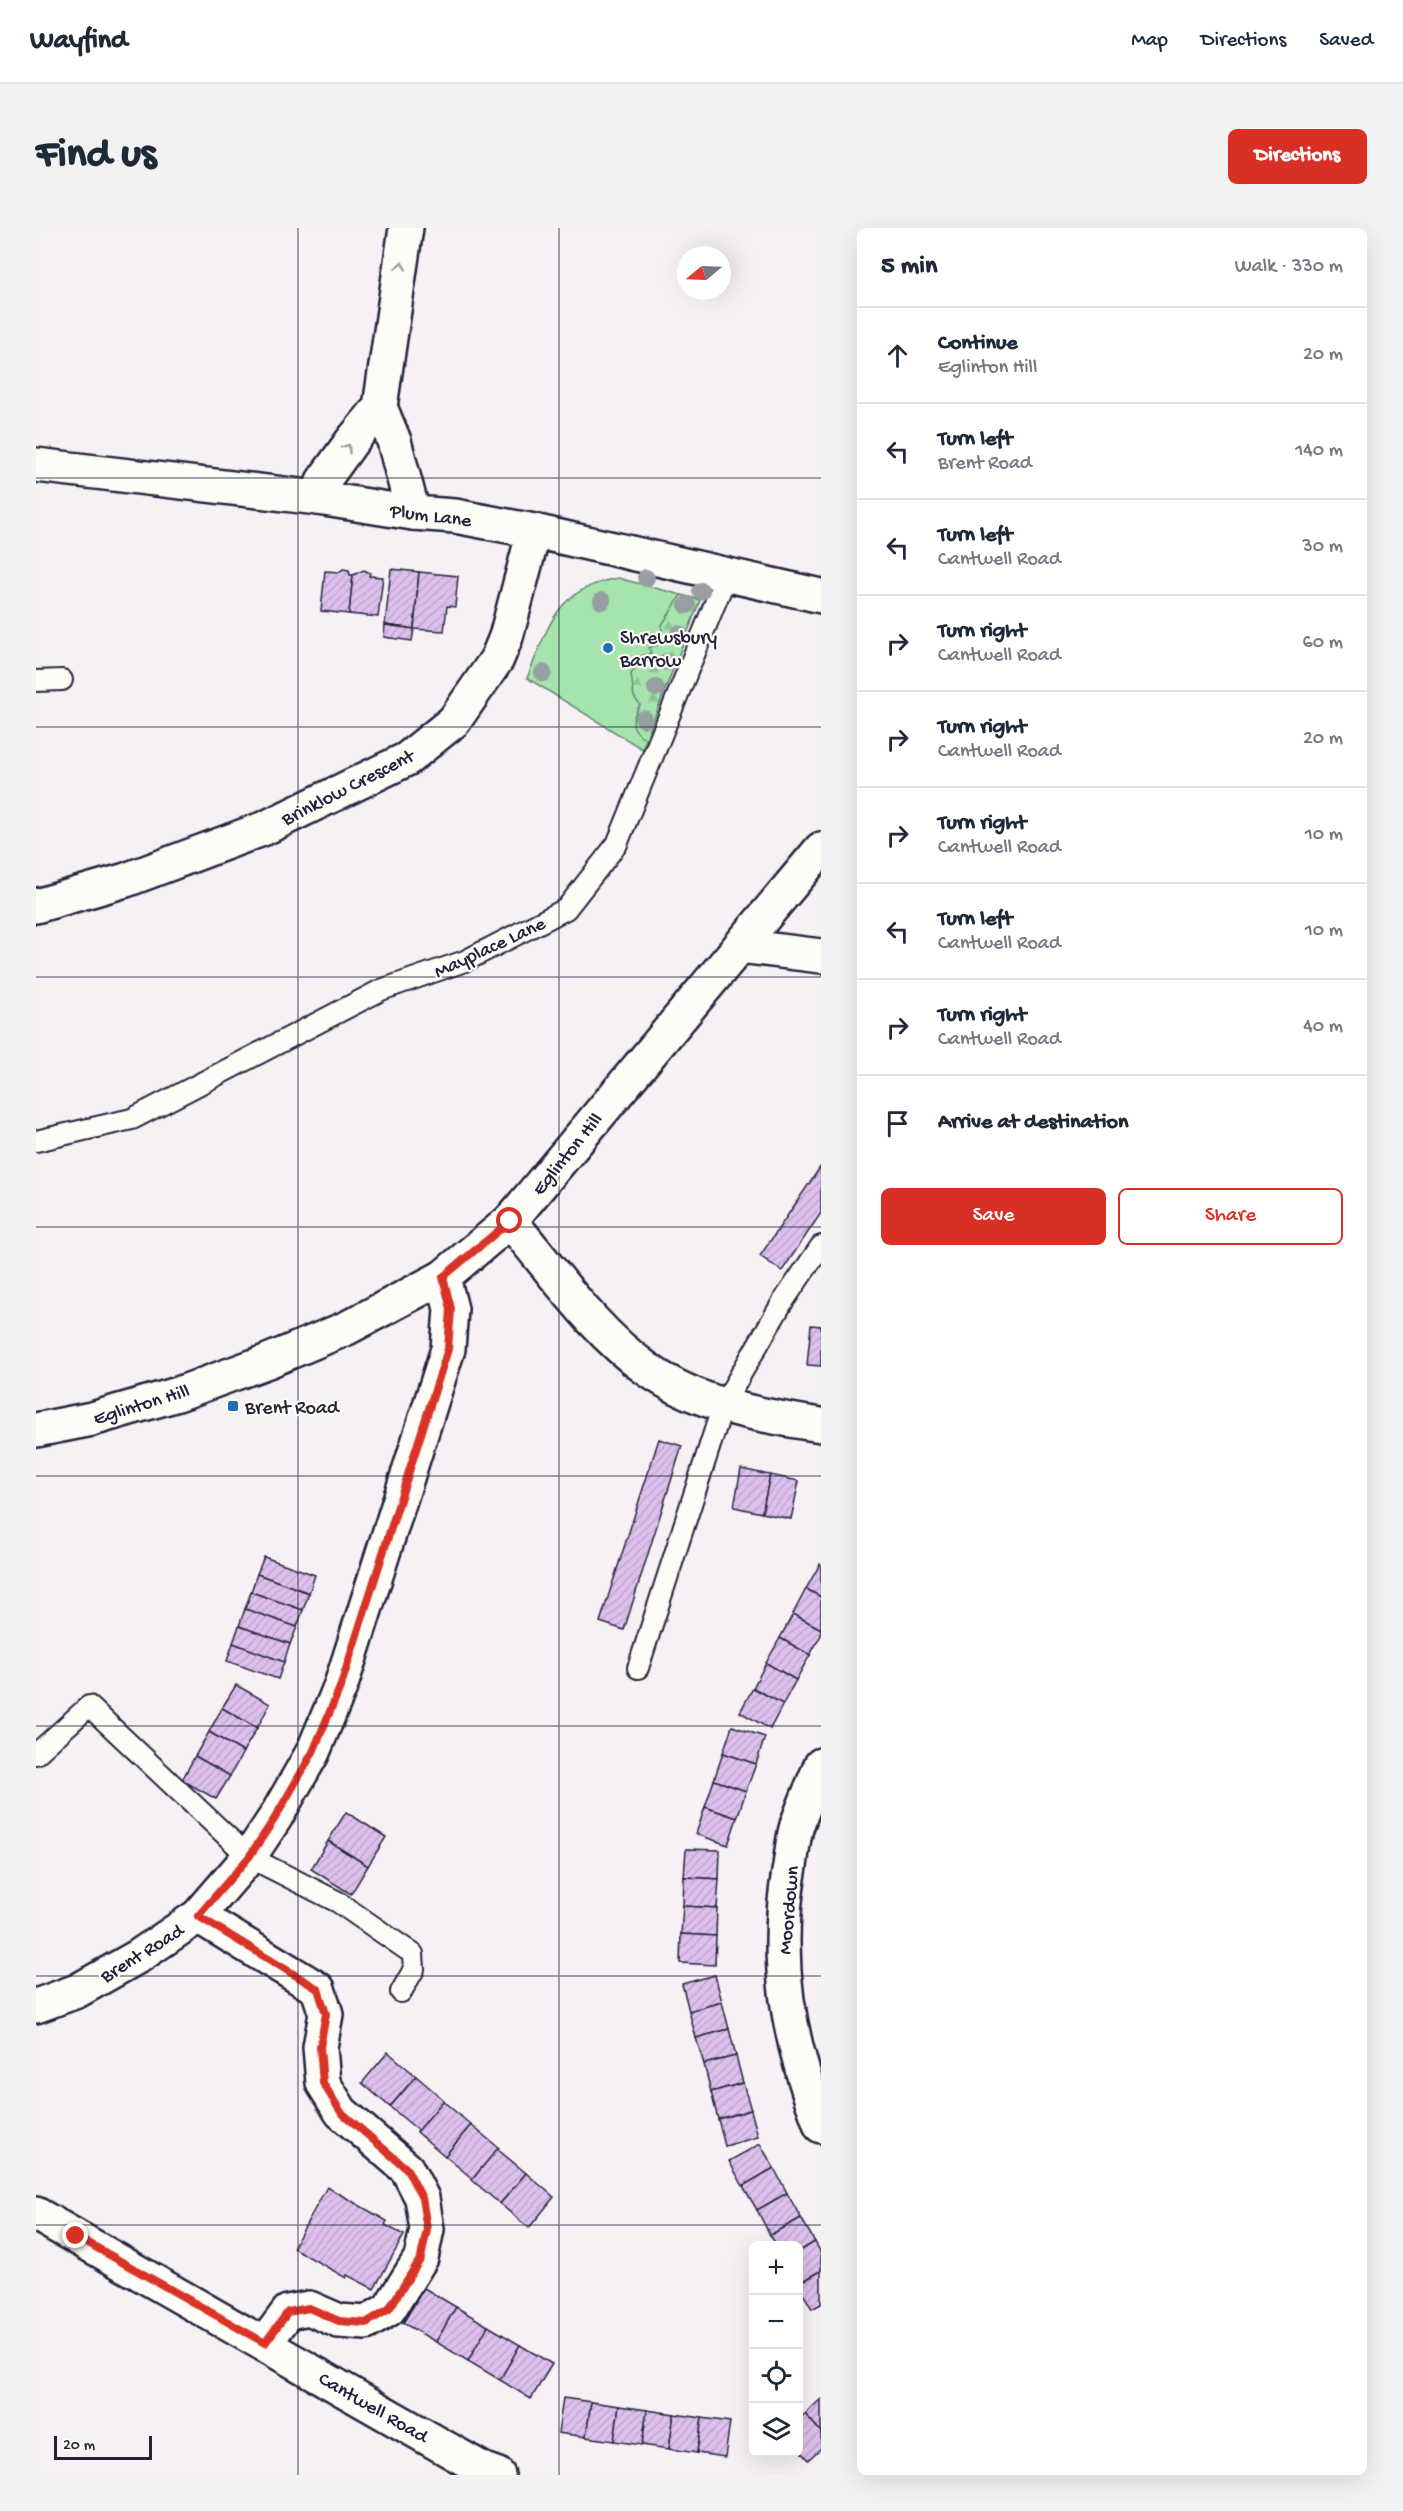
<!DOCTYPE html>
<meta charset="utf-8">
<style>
:root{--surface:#fff;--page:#f2f2f3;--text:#1f2937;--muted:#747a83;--line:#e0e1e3;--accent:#d93025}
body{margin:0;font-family:"Gochi Hand",sans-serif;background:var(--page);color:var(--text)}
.controls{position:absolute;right:18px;bottom:18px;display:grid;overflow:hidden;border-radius:9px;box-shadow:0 6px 24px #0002}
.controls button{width:54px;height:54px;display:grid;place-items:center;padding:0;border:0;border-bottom:2px solid var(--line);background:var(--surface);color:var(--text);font:30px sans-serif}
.compass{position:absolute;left:641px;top:18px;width:54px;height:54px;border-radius:50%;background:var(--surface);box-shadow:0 6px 24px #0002;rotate:251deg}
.scale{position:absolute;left:18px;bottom:15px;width:98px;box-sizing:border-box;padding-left:6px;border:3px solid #22223b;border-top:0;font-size:16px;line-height:21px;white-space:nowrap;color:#22223b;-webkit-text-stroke:4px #fdfcf7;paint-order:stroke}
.stop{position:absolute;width:18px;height:18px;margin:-14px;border:4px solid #d93025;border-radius:50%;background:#fff}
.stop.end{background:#d93025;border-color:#fff;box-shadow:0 2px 6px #0008}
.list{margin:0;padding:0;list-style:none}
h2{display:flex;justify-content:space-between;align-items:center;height:78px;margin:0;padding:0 24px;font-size:26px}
h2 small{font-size:20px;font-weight:400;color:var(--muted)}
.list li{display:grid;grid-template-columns:39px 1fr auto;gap:18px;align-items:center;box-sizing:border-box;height:96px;padding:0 24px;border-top:2px solid var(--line)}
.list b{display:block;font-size:22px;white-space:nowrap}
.list p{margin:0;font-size:20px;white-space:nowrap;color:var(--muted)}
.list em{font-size:20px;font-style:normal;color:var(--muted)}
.actions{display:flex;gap:12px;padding:18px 24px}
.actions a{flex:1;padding:14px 0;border:2px solid var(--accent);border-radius:9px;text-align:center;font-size:21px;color:var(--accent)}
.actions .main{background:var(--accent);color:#fff}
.icon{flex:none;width:33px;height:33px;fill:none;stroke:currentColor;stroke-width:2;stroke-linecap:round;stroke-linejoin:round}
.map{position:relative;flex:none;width:785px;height:2247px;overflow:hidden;border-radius:9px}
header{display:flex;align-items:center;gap:36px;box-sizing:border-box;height:84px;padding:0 30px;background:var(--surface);border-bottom:2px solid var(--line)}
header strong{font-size:28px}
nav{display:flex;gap:33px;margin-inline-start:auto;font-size:21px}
.intro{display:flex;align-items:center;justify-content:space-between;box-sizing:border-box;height:144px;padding:0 36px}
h1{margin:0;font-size:42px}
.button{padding:15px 27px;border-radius:9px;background:var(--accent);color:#fff;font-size:21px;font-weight:700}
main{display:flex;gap:36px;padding:0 36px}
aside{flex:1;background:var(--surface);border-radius:9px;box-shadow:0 6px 24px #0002}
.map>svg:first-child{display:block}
</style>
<header>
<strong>Wayfind</strong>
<nav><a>Map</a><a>Directions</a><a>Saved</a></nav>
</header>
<div class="intro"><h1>Find us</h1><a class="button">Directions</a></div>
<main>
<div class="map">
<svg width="785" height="2247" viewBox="0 0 785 2247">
<defs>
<pattern id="forest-firs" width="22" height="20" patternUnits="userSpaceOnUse" patternTransform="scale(1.5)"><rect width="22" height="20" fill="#a5e4ac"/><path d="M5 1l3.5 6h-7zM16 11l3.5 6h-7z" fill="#8ec395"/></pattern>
<pattern id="building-hatch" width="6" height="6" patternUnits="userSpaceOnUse" patternTransform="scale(1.5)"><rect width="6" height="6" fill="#dec0ee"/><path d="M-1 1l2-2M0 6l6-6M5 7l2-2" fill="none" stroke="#bea5cd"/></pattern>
</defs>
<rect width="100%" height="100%" fill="#f7f0f5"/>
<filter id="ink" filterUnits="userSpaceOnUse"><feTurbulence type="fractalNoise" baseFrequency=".0167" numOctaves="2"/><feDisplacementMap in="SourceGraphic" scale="12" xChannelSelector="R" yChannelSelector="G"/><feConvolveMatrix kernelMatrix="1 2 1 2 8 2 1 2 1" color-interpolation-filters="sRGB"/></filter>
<g filter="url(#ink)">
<path fill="#a5e4ac" stroke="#648374" stroke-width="1.5" d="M582 350 664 372 606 521 491 450C513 398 519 361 582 350Z"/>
<path fill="url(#forest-firs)" stroke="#648374" stroke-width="1.5" d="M645 367 664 372 610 511C594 502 594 492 604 477L598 469 595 446 601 438 602 429 615 425 613 420 624 415 622 407 626 403V397Z"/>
<g fill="url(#building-hatch)" stroke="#22223b" stroke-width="1.5">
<polygon points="307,341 313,342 314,347 317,347 313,386 285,383 289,343 303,344"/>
<polygon points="355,341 383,344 378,401 349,397"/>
<polygon points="328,342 334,345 333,348 347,349 342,389 313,386 317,347"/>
<polygon points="383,344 422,348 419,379 411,378 408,403 378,401"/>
<polygon points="349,397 378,401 376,413 348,409"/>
<polygon points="785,938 785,985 746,1043 724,1028"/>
<polygon points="775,1097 785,1098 785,1138 771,1137"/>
<polygon points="623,1211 646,1218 588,1402 564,1394"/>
<polygon points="705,1241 734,1247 726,1285 698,1279"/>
<polygon points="734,1247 763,1253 755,1291 726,1285"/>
<polygon points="228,1329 279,1347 273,1365 221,1346"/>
<polygon points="784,1336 785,1337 785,1369 770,1361"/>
<polygon points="221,1346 273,1365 267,1382 215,1364"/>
<polygon points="770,1361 785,1369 785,1401 757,1386"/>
<polygon points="215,1364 267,1382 261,1399 209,1381"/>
<polygon points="209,1381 261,1399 254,1416 203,1398"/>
<polygon points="757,1386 785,1401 785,1407 774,1427 744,1410"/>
<polygon points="203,1398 254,1416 248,1434 197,1415"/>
<polygon points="744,1410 774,1427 760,1452 730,1435"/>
<polygon points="197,1415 248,1434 242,1451 191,1433"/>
<polygon points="730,1435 760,1452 747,1476 717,1460"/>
<polygon points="200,1457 234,1476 221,1500 186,1480"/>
<polygon points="717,1460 747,1476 734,1501 704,1484"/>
<polygon points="186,1480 221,1500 207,1524 173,1504"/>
<polygon points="696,1498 729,1509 720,1536 687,1525"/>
<polygon points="173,1504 207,1524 194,1548 159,1528"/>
<polygon points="687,1525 720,1536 710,1563 678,1552"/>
<polygon points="159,1528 194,1548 180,1571 146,1552"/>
<polygon points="678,1552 710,1563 701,1590 669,1579"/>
<polygon points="669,1579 701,1590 692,1617 660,1606"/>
<polygon points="310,1584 350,1609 332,1638 292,1613"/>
<polygon points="292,1613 332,1638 315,1666 275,1641"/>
<polygon points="650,1621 684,1622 683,1651 648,1649"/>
<polygon points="648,1649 683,1651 681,1680 647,1678"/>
<polygon points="647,1678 681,1680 680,1708 645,1706"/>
<polygon points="645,1706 680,1708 679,1737 644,1735"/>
<polygon points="679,1747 686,1774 653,1783 646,1756"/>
<polygon points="686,1774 693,1801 660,1810 653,1783"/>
<polygon points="693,1801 700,1828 668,1836 660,1810"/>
<polygon points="352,1824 380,1848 354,1879 326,1855"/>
<polygon points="700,1828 707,1855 675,1864 668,1836"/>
<polygon points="380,1848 408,1872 383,1903 354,1879"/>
<polygon points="707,1855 715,1882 682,1891 675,1864"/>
<polygon points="407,1873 435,1897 409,1928 381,1904"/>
<polygon points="715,1882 722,1909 689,1918 682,1891"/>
<polygon points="435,1897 463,1920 437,1951 409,1928"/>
<polygon points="724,1916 738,1940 707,1958 693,1933"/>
<polygon points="461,1921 490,1945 464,1976 436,1952"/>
<polygon points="738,1940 751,1965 721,1982 707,1958"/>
<polygon points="490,1945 518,1969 493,2000 464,1976"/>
<polygon points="291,1959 351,1993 349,1997 368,2007 338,2061 311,2047 310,2050 257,2020"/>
<polygon points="751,1965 765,1990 734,2007 721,1982"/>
<polygon points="765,1990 779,2014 762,2024 762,2018 741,2018 734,2007"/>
<polygon points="779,2014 785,2025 785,2043 762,2056 762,2024"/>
<polygon points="785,2043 785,2076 776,2081 762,2056"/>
<polygon points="388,2060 420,2079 400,2114 367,2095"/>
<polygon points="420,2079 452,2098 432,2133 400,2114"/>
<polygon points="452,2098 484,2117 464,2152 432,2133"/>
<polygon points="484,2117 516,2136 495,2171 464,2152"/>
<polygon points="527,2170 555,2174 550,2209 522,2205"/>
<polygon points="785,2171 785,2204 769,2186"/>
<polygon points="555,2174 583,2178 578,2213 550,2209"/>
<polygon points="583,2178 611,2182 606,2217 578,2213"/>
<polygon points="611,2182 638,2186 633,2221 606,2217"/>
<polygon points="638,2186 666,2190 661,2225 633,2221"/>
<polygon points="769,2186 785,2204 785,2220 772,2232 762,2221 762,2192"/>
<polygon points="666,2190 694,2194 689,2229 661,2225"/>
</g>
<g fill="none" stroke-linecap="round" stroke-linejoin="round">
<g stroke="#22223b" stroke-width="24">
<g id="service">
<polyline points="0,453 26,452"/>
<polyline points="0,913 96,891 345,762 429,733 530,681 581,616 691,346"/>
<polyline points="602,1440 687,1177 746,1075 785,1018"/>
<polyline points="0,1526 53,1478 213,1629 302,1674 377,1726 378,1741 365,1764"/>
</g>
</g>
<g stroke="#22223b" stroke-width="38">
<g id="minor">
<polyline points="344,179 358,213 377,285"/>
<polyline points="0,237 282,270 377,285 419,288 498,303 785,368"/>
<polyline points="282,270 287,253 316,213 344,179 370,0"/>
<polyline points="0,678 90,652 229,600 371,531 418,493 461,431 470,409 498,303"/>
<polyline points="704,718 785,728"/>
<path d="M474 993C517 1043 557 1103 611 1141 661 1177 726 1188 785 1197"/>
<polyline points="0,1202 56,1191 142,1166 232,1133 311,1100 407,1049 474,993 785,621"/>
<path d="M785 1537C777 1557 768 1577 761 1597 757 1610 756 1624 754 1638 737 1730 752 1811 785 1898"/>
<polyline points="162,1688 282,1761 290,1786 284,1819 287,1855 305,1884 371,1941 386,1970 391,2001 385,2030 353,2081 330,2095 303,2093 273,2080 252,2084 229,2115"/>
<polyline points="0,1778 41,1763 103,1728 162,1688 213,1629 239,1590 277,1524 305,1457 412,1121 415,1081 407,1049"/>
<polyline points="0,1986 448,2242 462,2247"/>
</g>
</g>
<use href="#service" stroke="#fdfcf7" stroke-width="20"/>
<use href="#minor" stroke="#fdfcf7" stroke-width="33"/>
</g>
<g fill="#979fa1">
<circle cx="610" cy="350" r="9"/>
<circle cx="665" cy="363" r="9"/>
<circle cx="566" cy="373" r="9"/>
<circle cx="651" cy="377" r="9"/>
<circle cx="643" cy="406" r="9"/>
<circle cx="630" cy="434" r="9"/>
<circle cx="507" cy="445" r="9"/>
<circle cx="620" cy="460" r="9"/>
<circle cx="608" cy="491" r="9"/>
</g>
<defs><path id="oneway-chevron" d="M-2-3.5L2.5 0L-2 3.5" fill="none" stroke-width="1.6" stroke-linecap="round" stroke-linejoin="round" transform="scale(1.5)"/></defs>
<g stroke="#9a9aa2">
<use href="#oneway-chevron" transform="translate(365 38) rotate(-82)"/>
<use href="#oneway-chevron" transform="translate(311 220) rotate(-54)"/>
</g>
</g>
<g fill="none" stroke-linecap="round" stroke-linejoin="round" filter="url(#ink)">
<polyline stroke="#d93025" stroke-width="8" points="40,2008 229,2115 252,2084 273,2080 303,2093 330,2095 353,2081 385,2030 391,2001 386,1970 371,1941 305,1884 287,1855 284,1819 290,1786 282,1761 162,1688 213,1629 239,1590 277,1524 305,1457 412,1121 415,1081 407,1049 474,993"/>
</g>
<path fill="none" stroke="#22223b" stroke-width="1.5" stroke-opacity="0.55" d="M262 0V2247M523 0V2247M0 250H785M0 499H785M0 749H785M0 999H785M0 1248H785M0 1498H785M0 1748H785M0 1997H785"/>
<g fill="#1f6fb2" stroke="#fdfcf7" stroke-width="2">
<circle cx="572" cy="420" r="6"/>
<rect x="191" y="1172" width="12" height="12" rx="3"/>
</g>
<g text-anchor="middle" stroke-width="4.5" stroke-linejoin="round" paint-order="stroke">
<g font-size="20" fill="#22223b" stroke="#fdfcf7">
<text transform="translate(395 286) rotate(7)" y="7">Plum Lane</text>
<text transform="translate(311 558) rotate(-27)" y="7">Brinklow Crescent</text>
<text transform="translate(453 718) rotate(-25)" y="7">Mayplace Lane</text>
<text transform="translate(530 925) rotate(-51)" y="7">Eglinton Hill</text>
<text transform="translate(105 1175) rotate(-17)" y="7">Eglinton Hill</text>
<text transform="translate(751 1682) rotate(-85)" y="7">Moordown</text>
<text transform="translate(105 1724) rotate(-32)" y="7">Brent Road</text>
<text transform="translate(338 2178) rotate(30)" y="7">Cantwell Road</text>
</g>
<g font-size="20" fill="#22223b" stroke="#fdfcf7" text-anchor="start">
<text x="584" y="415">Shrewsbury<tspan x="584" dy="23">Barrow</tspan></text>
<text x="209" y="1185">Brent Road</text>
</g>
</g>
</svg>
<div class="controls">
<button>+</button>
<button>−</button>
<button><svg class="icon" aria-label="locate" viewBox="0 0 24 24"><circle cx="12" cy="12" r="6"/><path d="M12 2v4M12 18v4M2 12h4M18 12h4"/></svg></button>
<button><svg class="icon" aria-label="layers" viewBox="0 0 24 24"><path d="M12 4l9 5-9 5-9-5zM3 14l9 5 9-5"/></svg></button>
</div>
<svg class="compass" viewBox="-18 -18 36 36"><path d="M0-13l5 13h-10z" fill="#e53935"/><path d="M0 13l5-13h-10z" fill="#747a83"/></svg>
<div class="scale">20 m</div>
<div class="stop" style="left:474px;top:993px"></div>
<div class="stop end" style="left:40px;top:2008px"></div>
</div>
<aside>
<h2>5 min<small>Walk · 330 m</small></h2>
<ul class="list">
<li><svg class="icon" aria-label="ahead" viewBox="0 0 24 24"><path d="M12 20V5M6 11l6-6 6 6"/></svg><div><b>Continue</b><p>Eglinton Hill</p></div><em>20 m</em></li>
<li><svg class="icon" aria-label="left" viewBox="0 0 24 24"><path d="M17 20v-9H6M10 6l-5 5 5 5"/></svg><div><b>Turn left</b><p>Brent Road</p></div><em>140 m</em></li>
<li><svg class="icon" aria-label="left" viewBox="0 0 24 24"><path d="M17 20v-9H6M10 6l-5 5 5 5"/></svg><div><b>Turn left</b><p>Cantwell Road</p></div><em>30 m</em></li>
<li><svg class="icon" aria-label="right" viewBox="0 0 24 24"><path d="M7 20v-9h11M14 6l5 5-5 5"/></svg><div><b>Turn right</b><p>Cantwell Road</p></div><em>60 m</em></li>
<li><svg class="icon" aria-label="right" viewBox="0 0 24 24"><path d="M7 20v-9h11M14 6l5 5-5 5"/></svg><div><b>Turn right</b><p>Cantwell Road</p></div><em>20 m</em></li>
<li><svg class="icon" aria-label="right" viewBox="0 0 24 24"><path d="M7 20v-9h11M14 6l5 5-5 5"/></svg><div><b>Turn right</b><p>Cantwell Road</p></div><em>10 m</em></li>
<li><svg class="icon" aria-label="left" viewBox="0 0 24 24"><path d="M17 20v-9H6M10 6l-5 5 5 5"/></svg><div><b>Turn left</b><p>Cantwell Road</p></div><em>10 m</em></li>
<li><svg class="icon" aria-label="right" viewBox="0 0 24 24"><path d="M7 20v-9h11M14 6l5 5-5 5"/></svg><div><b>Turn right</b><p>Cantwell Road</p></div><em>40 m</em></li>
<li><svg class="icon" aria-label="arrive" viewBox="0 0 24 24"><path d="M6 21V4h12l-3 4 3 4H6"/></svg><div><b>Arrive at destination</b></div></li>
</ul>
<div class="actions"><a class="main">Save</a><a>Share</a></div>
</aside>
</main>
